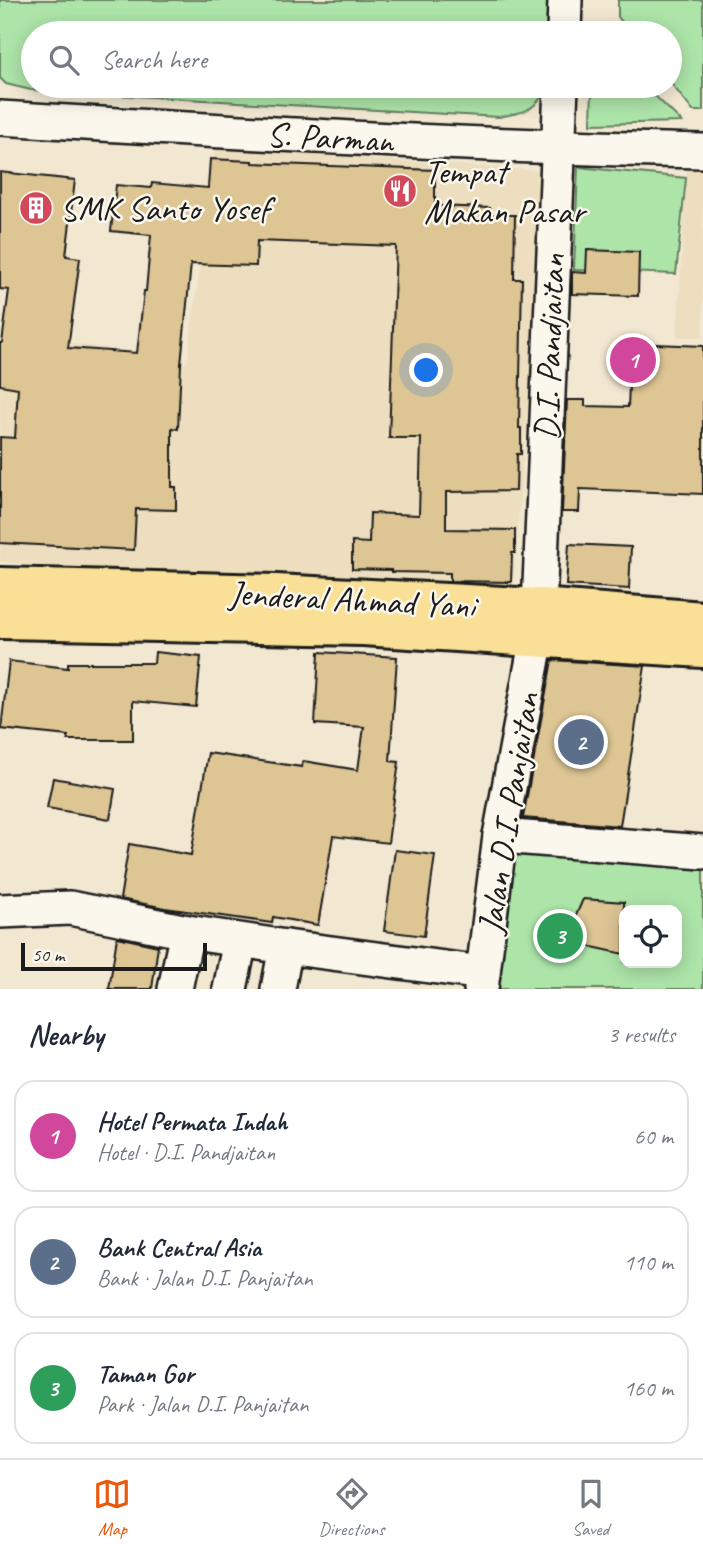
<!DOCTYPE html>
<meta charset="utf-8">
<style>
:root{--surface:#fff;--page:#f6f6f7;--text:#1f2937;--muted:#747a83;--line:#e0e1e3;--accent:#ea580c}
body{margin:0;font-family:Caveat,sans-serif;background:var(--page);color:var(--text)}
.controls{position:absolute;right:21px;bottom:21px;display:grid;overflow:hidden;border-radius:14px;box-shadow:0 4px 18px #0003}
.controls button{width:63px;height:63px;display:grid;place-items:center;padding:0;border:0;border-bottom:2px solid var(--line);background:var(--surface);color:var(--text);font:35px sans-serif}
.scale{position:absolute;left:21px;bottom:18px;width:186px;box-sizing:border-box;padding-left:7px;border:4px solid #1c1c1c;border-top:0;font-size:19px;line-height:24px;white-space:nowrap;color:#1c1c1c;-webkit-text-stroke:5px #fbf7ec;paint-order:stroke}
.you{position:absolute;left:427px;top:371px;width:24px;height:24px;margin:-18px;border:5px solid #fff;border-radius:50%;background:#1a73e8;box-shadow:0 0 0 10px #1a73e833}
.badge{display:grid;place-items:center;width:46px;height:46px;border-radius:50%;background:var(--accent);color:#fff;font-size:23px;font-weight:700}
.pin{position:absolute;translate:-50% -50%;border:4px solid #fff;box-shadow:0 2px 7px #0006}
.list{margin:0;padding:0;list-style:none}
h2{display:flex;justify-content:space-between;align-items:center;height:91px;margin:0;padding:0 28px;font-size:30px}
h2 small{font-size:23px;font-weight:400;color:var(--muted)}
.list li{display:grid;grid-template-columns:46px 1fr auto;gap:21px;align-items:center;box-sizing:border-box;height:112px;margin:0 14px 14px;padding:0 14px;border:2px solid var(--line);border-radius:21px}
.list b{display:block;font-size:26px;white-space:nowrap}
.list p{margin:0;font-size:23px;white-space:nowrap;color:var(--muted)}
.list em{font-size:23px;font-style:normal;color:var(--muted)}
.icon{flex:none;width:38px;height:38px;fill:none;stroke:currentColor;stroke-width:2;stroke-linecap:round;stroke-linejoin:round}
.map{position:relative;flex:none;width:703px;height:989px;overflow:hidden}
.search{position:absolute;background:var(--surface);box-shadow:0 4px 18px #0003;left:21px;right:21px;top:21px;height:77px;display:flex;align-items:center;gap:18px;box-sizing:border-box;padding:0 24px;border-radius:38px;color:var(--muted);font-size:26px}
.sheet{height:469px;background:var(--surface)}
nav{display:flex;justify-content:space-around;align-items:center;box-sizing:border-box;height:98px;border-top:2px solid var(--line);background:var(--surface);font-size:19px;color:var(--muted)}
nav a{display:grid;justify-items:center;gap:4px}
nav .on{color:var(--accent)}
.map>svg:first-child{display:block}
</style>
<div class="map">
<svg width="703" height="989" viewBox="0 0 703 989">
<rect width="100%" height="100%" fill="#f2e8d2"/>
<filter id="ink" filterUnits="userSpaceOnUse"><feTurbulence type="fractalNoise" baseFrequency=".0143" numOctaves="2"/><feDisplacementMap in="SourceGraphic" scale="14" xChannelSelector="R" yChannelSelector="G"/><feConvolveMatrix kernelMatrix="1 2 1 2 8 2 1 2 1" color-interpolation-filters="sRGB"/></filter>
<g filter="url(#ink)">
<g fill="#ecdebf">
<polygon points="215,148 546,171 512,602 0,562 0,386 57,394 68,343 107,348 122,357 187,363"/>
<polygon points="687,167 703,168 703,337 677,337"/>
</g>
<g fill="#ade5a9" stroke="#648062" stroke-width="2" fill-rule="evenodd">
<path d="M0 0H551L549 33H33V86H546C537 112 523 112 499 117L31 90 6 84 0 78Z"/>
<polygon points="618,0 703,0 703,111 693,111 670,82 670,33 631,33 618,17"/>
<polygon points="592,86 645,86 682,122 591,124"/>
<polygon points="578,167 686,178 676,274 574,270"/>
<path d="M508 846 703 870V989H490ZM624 910H677V963H624Z"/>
</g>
<g fill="#ddc594" stroke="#1c1c1c" stroke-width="2">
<polygon points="210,159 252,161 252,163 435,170 435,206 490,208 490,215 515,215 514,279 522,279 519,428 521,428 521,454 517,454 516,491 446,492 446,529 515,530 515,553 512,553 511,582 450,581 450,573 391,572 391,570 352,569 352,542 369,543 370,513 419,515 421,438 389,438 396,246 257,241 256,266 191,264 181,364 178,429 172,428 172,487 176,487 176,510 136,509 134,550 0,543 0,437 15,438 18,388 0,385 0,343 2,343 9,290 0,289 0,172 75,180 66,256 80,258 68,348 137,353 144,291 146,291 151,235 111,231 116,185 151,188 152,183 208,188"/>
<polygon points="587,250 639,252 638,296 572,294 572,272 586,273"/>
<polygon points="631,343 703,346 703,494 580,489 579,512 562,512 567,400 585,400 585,406 628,407"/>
<polygon points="569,544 631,547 629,589 566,585"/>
<polygon points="155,652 201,657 196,707 133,701 133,740 68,740 68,736 1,729 9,661 68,668 68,663 154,663"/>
<polygon points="319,652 397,657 390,761 399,762 388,843 333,836 318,925 273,917 272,923 165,908 120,899 129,844 191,855 208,753 302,767 303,761 358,770 364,727 315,724"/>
<polygon points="552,660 645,666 620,826 523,818"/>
<polygon points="53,778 115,789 110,819 47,808"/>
<polygon points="395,850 435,855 424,936 384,931"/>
<polygon points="583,899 624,902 624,954 565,941"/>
<polygon points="117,937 158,946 152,989 109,989"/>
</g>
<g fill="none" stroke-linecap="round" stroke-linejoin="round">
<g stroke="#1c1c1c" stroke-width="38">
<g id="minor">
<polyline points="564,33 565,0"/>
<path d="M0 118C234 132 468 146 703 151"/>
<polyline points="539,608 561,86"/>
<polyline points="500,836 703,852"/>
<polyline points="0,911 70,908 187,932 286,947 483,973"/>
<polyline points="175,989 187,932"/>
<polyline points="230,989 240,941"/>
<polyline points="278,989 286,947"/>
<polyline points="481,989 500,836 537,637"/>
</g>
</g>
<g stroke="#1c1c1c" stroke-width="44">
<g id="highway">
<polyline points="0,587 276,594 539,608 703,621"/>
<polyline points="0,619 363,626 703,648"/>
</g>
</g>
<use href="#minor" stroke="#fbf7ec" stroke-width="33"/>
<use href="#highway" stroke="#f9e096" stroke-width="38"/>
</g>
</g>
<defs>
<g id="restaurant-disc" transform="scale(1.75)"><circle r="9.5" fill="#d1495b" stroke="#fbf7ec"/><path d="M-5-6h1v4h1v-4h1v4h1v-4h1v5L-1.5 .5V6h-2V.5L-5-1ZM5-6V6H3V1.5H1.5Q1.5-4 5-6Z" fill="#fff"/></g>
<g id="building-disc" transform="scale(1.75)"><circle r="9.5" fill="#d1495b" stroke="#fbf7ec"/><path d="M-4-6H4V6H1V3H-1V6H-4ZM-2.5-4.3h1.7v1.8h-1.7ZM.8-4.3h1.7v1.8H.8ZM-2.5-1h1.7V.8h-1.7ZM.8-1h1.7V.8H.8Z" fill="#fff"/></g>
</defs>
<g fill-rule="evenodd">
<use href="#restaurant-disc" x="400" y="191"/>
<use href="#building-disc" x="36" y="208"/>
</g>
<g text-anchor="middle" stroke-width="5" stroke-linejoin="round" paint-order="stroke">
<g font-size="35" fill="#1c1c1c" stroke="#fbf7ec">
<text transform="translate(330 137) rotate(3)" y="12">S. Parman</text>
<text transform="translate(549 347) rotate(-88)" y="12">D.I. Pandjaitan</text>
<text transform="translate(352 599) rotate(3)" y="12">Jenderal Ahmad Yani</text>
<text transform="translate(508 813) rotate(-81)" y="12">Jalan D.I. Panjaitan</text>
</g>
<g font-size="35" fill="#1c1c1c" stroke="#fbf7ec" text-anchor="start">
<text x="424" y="183">Tempat<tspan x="424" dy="40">Makan Pasar</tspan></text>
<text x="60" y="220">SMK Santo Yosef</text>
</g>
</g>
</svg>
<div class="controls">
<button><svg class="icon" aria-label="locate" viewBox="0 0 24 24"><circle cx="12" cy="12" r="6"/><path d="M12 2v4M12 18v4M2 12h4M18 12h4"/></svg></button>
</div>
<div class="scale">50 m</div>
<div class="you"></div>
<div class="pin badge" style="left:633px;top:360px;background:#d1479c">1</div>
<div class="pin badge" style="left:581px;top:742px;background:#5c6f8a">2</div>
<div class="pin badge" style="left:560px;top:936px;background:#2e9e5b">3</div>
<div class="search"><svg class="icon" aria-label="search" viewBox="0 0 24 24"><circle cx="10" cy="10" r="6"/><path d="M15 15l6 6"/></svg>Search here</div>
</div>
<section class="sheet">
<h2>Nearby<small>3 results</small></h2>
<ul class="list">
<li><span class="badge" style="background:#d1479c">1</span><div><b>Hotel Permata Indah</b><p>Hotel · D.I. Pandjaitan</p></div><em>60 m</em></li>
<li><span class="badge" style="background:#5c6f8a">2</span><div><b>Bank Central Asia</b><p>Bank · Jalan D.I. Panjaitan</p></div><em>110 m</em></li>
<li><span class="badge" style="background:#2e9e5b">3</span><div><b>Taman Gor</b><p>Park · Jalan D.I. Panjaitan</p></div><em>160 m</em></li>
</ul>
</section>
<nav>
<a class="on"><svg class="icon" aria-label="map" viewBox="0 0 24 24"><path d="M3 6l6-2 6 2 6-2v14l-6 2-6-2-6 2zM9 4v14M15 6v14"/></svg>Map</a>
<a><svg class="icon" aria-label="directions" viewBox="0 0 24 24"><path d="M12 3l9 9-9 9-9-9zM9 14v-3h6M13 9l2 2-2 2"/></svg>Directions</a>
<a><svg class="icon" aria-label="saved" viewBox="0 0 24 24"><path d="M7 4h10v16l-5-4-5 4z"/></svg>Saved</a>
</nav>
